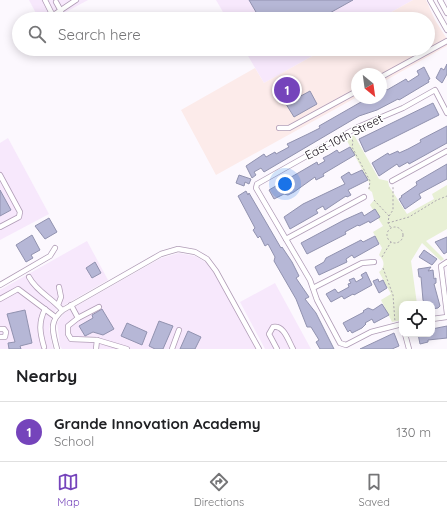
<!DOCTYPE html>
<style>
:root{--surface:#fff;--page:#f6f6f6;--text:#202124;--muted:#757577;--line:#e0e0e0;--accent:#7544bb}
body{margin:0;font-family:Quicksand,sans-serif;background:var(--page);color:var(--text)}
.controls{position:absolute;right:12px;bottom:12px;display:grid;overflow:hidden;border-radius:8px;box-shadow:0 2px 10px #0003}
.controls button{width:36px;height:36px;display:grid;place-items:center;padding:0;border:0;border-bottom:1px solid var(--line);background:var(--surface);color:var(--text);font:20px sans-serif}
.compass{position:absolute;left:351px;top:68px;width:36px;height:36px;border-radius:50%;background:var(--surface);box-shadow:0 2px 10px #0003;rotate:151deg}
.you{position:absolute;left:285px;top:184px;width:14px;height:14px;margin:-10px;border:3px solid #fff;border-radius:50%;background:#1a73e8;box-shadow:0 0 0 6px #1a73e833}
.badge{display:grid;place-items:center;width:26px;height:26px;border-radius:50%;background:var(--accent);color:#fff;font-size:13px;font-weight:700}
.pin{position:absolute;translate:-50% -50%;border:2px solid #fff;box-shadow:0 1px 4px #0006}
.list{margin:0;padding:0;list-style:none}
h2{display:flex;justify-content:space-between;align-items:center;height:52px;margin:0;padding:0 16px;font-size:17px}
h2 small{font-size:13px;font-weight:400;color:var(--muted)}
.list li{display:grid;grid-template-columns:26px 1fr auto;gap:12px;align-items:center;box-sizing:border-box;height:60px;padding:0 16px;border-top:1px solid var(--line)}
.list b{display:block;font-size:15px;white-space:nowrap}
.list p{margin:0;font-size:13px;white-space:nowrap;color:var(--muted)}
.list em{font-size:13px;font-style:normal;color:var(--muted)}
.icon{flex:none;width:22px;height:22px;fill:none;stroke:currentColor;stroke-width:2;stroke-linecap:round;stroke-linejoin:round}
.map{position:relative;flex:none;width:447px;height:349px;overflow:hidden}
.search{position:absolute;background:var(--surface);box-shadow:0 2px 10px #0003;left:12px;right:12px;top:12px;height:44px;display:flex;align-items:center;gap:10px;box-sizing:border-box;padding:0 14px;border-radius:22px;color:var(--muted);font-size:15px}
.sheet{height:112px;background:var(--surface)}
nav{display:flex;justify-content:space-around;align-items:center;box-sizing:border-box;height:56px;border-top:1px solid var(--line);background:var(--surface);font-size:11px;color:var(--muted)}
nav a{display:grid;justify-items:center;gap:2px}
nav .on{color:var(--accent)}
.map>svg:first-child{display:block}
</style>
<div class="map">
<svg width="447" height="349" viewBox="0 0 447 349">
<rect width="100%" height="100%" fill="#fcf8fe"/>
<g fill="#f7e8fc">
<polygon points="29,0 88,0 53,19 39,19"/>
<polygon points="216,0 413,0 379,19 227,19"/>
<polygon points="244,49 325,49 264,83"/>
<polygon points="8,138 49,214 0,240 0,143"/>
<polygon points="87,241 108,280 56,310 52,316 49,328 53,349 0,349 0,290"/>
<polygon points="179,253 195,256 209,264 257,349 62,349 60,346 57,323 64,313 161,258"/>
<polygon points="275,283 311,349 265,349 240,302"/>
</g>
<polygon fill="#fcebea" points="413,0 426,0 435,20 447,39 447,46 381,83 381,74 357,74 357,97 216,175 181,110 255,68 264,83 325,49 428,49 428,19 379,19"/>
<path fill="#e8f0d5" d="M354 135 379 179 388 181 389 186 407 214 434 199 432 194 447 185V229L426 241 444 259 441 261 422 243 411 261 417 304H402V320L392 322 381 300 391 294 379 272C385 267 385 261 379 255L382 248 373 232 383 226 370 205 374 200 372 192 368 189 370 184 346 139Z"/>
<g fill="#b6b7d6" stroke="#9192af">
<polygon points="249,0 353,0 319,19 260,19"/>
<polygon points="447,64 447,74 442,83 436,78 441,68 444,70"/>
<polygon points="424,67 430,79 428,80 429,82 399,100 398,99 377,110 359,116 264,172 261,168 254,172 256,175 252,178 246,166 264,154 266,157 275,152 276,154 289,147 287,144 308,134 320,128 319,126 368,98 381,98 381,92 386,89 387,90 406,79 408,82 419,75 417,71"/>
<polygon points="310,91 317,104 294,117 286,104"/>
<polygon points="433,103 439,115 365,152 359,139"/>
<polygon points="447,126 447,143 409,164 408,162 399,167 397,164 379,176 372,163 388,153 389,155 398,151 399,153 408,149 421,142 420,140"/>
<polygon points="350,147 355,155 323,174 324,176 316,180 315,177 294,192 288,195 284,194 274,199 269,190 317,162 318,165 325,161 323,158 329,155 337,150 339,153"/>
<polygon points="447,164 447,179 419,194 421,198 405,209 399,199 402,197 401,196 417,185 416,182"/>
<polygon points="362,170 368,180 348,190 351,195 347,197 346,196 325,210 323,206 316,210 318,213 290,229 284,217 303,204 345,184 341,177 349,172 351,175"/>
<polygon points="239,175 251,179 249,184 245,182 244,186 236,183"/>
<polygon points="0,190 11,210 0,216"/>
<polygon points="246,191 248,195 249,193 281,248 282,247 292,262 299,276 296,278 309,297 305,299 316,313 334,349 320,349 316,342 319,340 311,327 307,327 296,299 274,261 275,257 268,244 265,246 260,236 258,238 253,230 255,228 238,196"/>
<polygon points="375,209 380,217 370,223 369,221 359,226 358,225 345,232 346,234 307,254 301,243 344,220 362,212 364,216"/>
<polygon points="49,218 57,232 45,239 35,226"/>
<polygon points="32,235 40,250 31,255 33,258 26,262 16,245"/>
<polygon points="375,236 379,244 354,258 352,255 346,259 347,262 319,275 315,267 324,262 326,258 361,240 363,242"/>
<polygon points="447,237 447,252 444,254 435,242"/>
<polygon points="424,250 437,259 432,265 419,257"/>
<polygon points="95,262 101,273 92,278 86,268"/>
<polygon points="431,267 428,271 433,270 434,279 436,278 436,283 434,284 440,306 438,308 432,309 432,304 425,304 423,300 421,277 419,277 418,269"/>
<polygon points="366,272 372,285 354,295 353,294 344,299 342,296 331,302 326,294 335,289 338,293 349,287 348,284 351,283 349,280 354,278 356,282 363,278 361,275"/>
<polygon points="378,279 379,282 383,280 387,288 379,293 373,281"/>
<polygon points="382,304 389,315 374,323 372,319 365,323 366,324 362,328 352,333 350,330 348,332 343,323 364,312 363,311 368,308 373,310"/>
<polygon points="102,309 114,329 103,335 93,332 85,336 79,326 93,318 92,315"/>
<polygon points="25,310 32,343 20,346 21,349 9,349 8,343 15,342 7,314"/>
<polygon points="159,321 173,326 163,349 155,349 149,346"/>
<polygon points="127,323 147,332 142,345 121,336"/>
<polygon points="447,326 447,338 428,340 428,342 420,344 418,334 432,334 432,329"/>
<polygon points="188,331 201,337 195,349 180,349"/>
<polygon points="394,333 399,346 392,349 360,349"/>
</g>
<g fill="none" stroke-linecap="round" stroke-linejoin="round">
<g stroke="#b09cb6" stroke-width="6">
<g id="minor">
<polyline points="45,0 52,14 55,14 76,0"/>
<polyline points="430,0 447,30"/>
<polyline points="440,0 447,13"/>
<polyline points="56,2 61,11"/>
<polyline points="381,77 447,41"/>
<polyline points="279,128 289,128 357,91"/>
<polyline points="0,175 20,212 19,217 0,227"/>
<polyline points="392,181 447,151"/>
<polyline points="286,239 364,197"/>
<polyline points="447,262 441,266 447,314"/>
<path d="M29 277C36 291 52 298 62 310"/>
<polyline points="0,285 50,256 55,248"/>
<polyline points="313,288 362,263 374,262"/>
<polyline points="0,299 18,289 54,316"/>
<polyline points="58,305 61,297 59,287"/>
<polyline points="71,305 78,318 68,326 68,334 71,339 97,340 127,349"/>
<polyline points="78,318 99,307"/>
<polyline points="432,319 447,317"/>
<polyline points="402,324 371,332 346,345 340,343 317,300 310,280 256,188 257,184 358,127 403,108 435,90 447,113"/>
<polyline points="0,329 4,329 6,332 5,337 0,337"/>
<polyline points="405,334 409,349"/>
<path d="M44 347C40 333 38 323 45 309"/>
<path d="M57 349C53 332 48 322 63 310L161 254 178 249 195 252 207 259 216 271 259 349"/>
<polyline points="96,349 97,340"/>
<polyline points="172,349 179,330"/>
<path d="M277 349 269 334 273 327C284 325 288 340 293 349"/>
</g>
</g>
<g stroke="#aca7ae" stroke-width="1" stroke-dasharray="2 2" stroke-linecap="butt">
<polyline points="351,136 353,142 352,147 370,181 369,189"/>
<polyline points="374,200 389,216 388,223 391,228"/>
<polyline points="389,216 393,210 393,186"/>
<polyline points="388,223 409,217 437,200 447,196"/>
<circle cx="395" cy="235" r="8"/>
<polyline points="382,257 391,242"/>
<polyline points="383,268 393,295 395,322"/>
</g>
<use href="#minor" stroke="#fff" stroke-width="4.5"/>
</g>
<g text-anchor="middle" stroke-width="3" stroke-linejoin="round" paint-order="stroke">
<g font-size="12" fill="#1d151f" stroke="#fff">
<text transform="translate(344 137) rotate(-27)" y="4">East 10th Street</text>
</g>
</g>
</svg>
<div class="controls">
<button><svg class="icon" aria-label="locate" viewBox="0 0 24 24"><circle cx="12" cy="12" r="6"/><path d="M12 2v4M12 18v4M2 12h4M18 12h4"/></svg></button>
</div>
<svg class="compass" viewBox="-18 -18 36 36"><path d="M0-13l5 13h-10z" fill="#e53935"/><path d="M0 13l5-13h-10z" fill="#757577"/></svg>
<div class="you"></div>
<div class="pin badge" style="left:287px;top:90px">1</div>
<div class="search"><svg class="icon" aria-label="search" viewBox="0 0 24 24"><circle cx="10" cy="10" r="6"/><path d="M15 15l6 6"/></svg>Search here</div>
</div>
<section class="sheet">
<h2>Nearby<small></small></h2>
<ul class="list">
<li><span class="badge">1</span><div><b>Grande Innovation Academy</b><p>School</p></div><em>130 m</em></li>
</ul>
</section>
<nav>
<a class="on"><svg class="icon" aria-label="map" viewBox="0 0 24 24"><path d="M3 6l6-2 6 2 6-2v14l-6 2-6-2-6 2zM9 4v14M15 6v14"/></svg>Map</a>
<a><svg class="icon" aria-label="directions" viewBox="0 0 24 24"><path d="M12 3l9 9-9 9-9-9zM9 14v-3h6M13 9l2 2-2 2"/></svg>Directions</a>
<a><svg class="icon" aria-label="saved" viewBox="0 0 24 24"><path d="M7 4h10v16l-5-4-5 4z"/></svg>Saved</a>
</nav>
